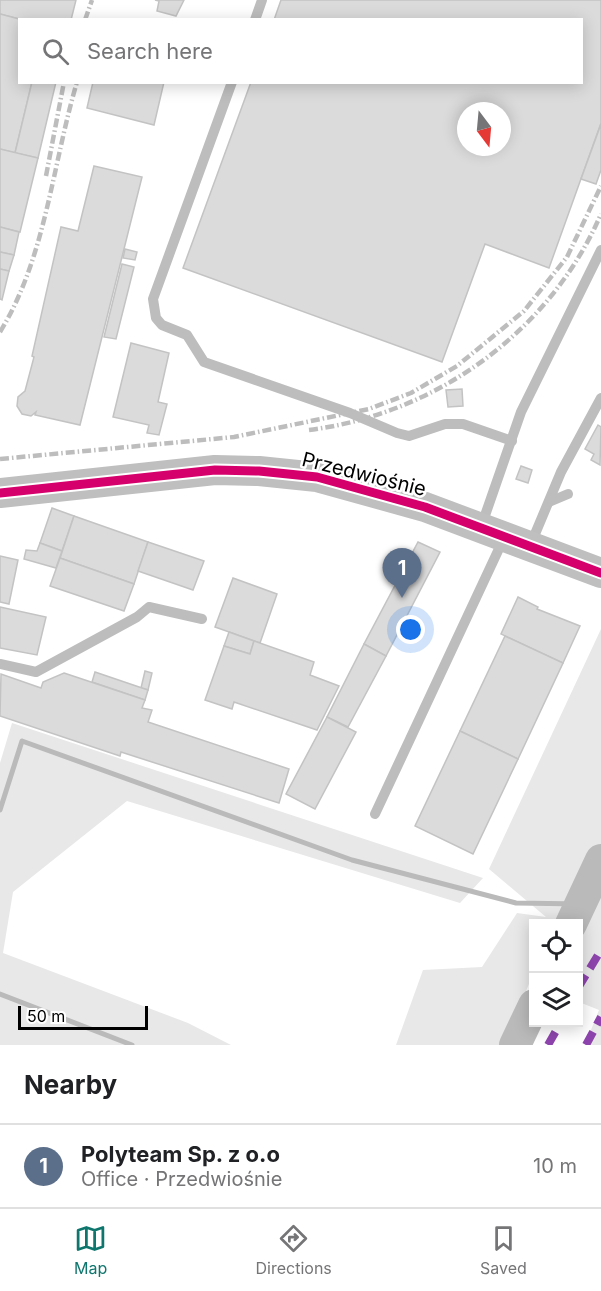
<!DOCTYPE html>
<meta charset="utf-8">
<style>
:root{--surface:#fff;--page:#f2f2f2;--text:#202124;--muted:#757577;--line:#e0e0e0;--accent:#0f766e}
body{margin:0;font-family:Inter,sans-serif;background:var(--page);color:var(--text)}
.controls{position:absolute;right:18px;bottom:18px;display:grid;overflow:hidden;border-radius:0px;box-shadow:0 3px 15px #0003}
.controls button{width:54px;height:54px;display:grid;place-items:center;padding:0;border:0;border-bottom:2px solid var(--line);background:var(--surface);color:var(--text);font:30px sans-serif}
.compass{position:absolute;left:457px;top:102px;width:54px;height:54px;border-radius:50%;background:var(--surface);box-shadow:0 3px 15px #0003;rotate:164deg}
.scale{position:absolute;left:18px;bottom:15px;width:130px;box-sizing:border-box;padding-left:6px;border:3px solid #000;border-top:0;font-size:16px;line-height:21px;white-space:nowrap;color:#000;-webkit-text-stroke:4px #fff;paint-order:stroke}
.you{position:absolute;left:411px;top:630px;width:21px;height:21px;margin:-15px;border:4px solid #fff;border-radius:50%;background:#1a73e8;box-shadow:0 0 0 9px #1a73e833}
.badge{display:grid;place-items:center;width:39px;height:39px;border-radius:50%;background:var(--accent);color:#fff;font-size:20px;font-weight:700}
.pin{position:absolute;translate:-50% -50px;filter:drop-shadow(0 2px 3px #0008)}
.pin::after{content:'';position:absolute;top:32px;width:21px;height:18px;background:inherit;clip-path:polygon(0 0,100% 0,50% 100%)}
.list{margin:0;padding:0;list-style:none}
h2{display:flex;justify-content:space-between;align-items:center;height:78px;margin:0;padding:0 24px;font-size:26px}
h2 small{font-size:20px;font-weight:400;color:var(--muted)}
.list li{display:grid;grid-template-columns:39px 1fr auto;gap:18px;align-items:center;box-sizing:border-box;height:84px;padding:0 24px;border-top:2px solid var(--line)}
.list b{display:block;font-size:22px;white-space:nowrap}
.list p{margin:0;font-size:20px;white-space:nowrap;color:var(--muted)}
.list em{font-size:20px;font-style:normal;color:var(--muted)}
.icon{flex:none;width:33px;height:33px;fill:none;stroke:currentColor;stroke-width:2;stroke-linecap:round;stroke-linejoin:round}
.map{position:relative;flex:none;width:601px;height:1045px;overflow:hidden}
.search{position:absolute;background:var(--surface);box-shadow:0 3px 15px #0003;left:18px;right:18px;top:18px;height:66px;display:flex;align-items:center;gap:15px;box-sizing:border-box;padding:0 21px;border-radius:0px;color:var(--muted);font-size:22px}
.sheet{height:162px;background:var(--surface)}
nav{display:flex;justify-content:space-around;align-items:center;box-sizing:border-box;height:84px;border-top:2px solid var(--line);background:var(--surface);font-size:16px;color:var(--muted)}
nav a{display:grid;justify-items:center;gap:3px}
nav .on{color:var(--accent)}
.map>svg:first-child{display:block}
</style>
<div class="map">
<svg width="601" height="1045" viewBox="0 0 601 1045">
<rect width="100%" height="100%" fill="#fff"/>
<g fill="#e8e8e8">
<polygon points="601,629 601,1045 585,1045 599,1010 579,1002 578,924 534,924 533,974 504,1045 396,1045 423,970 482,967 517,913 546,917 489,869"/>
<polygon points="12,723 483,878 460,903 127,801 13,892 3,953 188,1023 231,1045 0,1045 0,763"/>
</g>
<g fill="none" stroke-linecap="round" stroke-linejoin="round">
<g stroke="#bababa" stroke-width="5">
<polyline points="0,810 22,741 352,860 516,903 581,904"/>
<polyline points="0,994 132,1045"/>
</g>
<g stroke="#bababa" stroke-width="32">
<polyline points="571,924 601,860"/>
<polyline points="515,1045 534,1005"/>
</g>
</g>
<g fill="#dbdbdb" stroke="#c3c3c3" stroke-width="1.5" fill-rule="evenodd">
<polygon points="0,0 76,0 71,20 23,20 0,14"/>
<polygon points="155,0 184,0 176,16 157,11 159,1"/>
<path d="M281 0H601V123L549 268 485 244 442 362 183 268 251 82H582V20H274ZM466 111H502V147H466Z"/>
<polygon points="0,14 23,20 20,20 20,82 32,82 15,153 0,149"/>
<polygon points="32,82 56,82 38,158 15,153"/>
<polygon points="93,82 164,82 154,125 87,108"/>
<polygon points="601,124 601,170 596,184 581,179"/>
<polygon points="0,149 38,158 20,232 0,227"/>
<polygon points="94,166 142,177 80,425 35,415 36,412 31,416 22,414 17,406 18,397 25,391 34,357 32,356 61,227 78,231"/>
<polygon points="0,227 19,232 14,255 0,252"/>
<polygon points="125,249 137,252 135,260 123,258"/>
<polygon points="0,252 14,255 9,271 0,269"/>
<polygon points="122,264 134,267 116,339 104,337"/>
<polygon points="0,269 9,271 2,300 0,299"/>
<polygon points="131,343 169,353 158,402 167,404 159,435 147,433 149,425 113,417"/>
<polygon points="462,389 463,406 448,407 446,390"/>
<polygon points="598,425 601,427 600,465 591,460 594,454 585,449"/>
<polygon points="521,466 532,470 528,483 516,479"/>
<polygon points="52,508 74,516 62,551 40,543"/>
<polygon points="74,516 148,542 134,584 60,558"/>
<polygon points="148,542 204,561 193,590 138,571"/>
<polygon points="418,542 440,552 386,656 364,644"/>
<polygon points="40,543 62,551 56,568 24,559 26,550 37,551"/>
<polygon points="0,556 18,560 9,604 0,602"/>
<polygon points="60,558 134,584 124,611 50,586"/>
<polygon points="233,578 277,594 260,643 215,627"/>
<polygon points="518,597 538,607 537,609 580,626 563,663 501,634"/>
<polygon points="0,607 46,617 37,655 0,648"/>
<polygon points="229,632 254,641 250,654 224,646"/>
<polygon points="505,636 563,663 518,759 460,731"/>
<polygon points="254,641 314,662 310,675 339,686 317,730 234,702 232,709 205,700 224,646 250,654"/>
<polygon points="364,644 386,656 348,727 327,717"/>
<polygon points="145,671 152,673 148,690 141,688"/>
<polygon points="95,672 148,690 145,700 92,682"/>
<polygon points="64,673 145,700 142,708 152,710 148,722 289,769 279,803 121,752 120,756 0,716 1,674 41,688 43,682"/>
<polygon points="327,717 356,732 315,809 286,794"/>
<polygon points="460,731 518,759 473,854 415,826"/>
</g>
<g fill="none" stroke-linecap="round" stroke-linejoin="round">
<g stroke="#bdbdbd" stroke-width="10">
<polyline points="255,20 262,0"/>
<polyline points="232,82 153,299 156,318 162,325 187,335 204,362 350,413 397,433 409,436 445,424 463,424 512,441"/>
<polyline points="549,502 568,494"/>
<polyline points="481,527 521,412 601,250"/>
<polyline points="530,546 561,472 601,398"/>
<polyline points="0,664 36,672 137,617 149,607 202,619"/>
<polyline points="375,814 504,538"/>
</g>
<polyline stroke="#bfbfbf" stroke-width="30" points="0,493 215,470 259,471 317,477 425,507 601,573"/>
<g stroke="#bdbdbd" stroke-width="4.5" stroke-dasharray="9 3 1.5 3" stroke-linecap="butt">
<polyline points="85,20 92,0"/>
<polyline points="46,176 64,82"/>
<path d="M0 332C46 257 52 166 77 82"/>
<path d="M309 430C436 414 550 332 601 214"/>
<polyline points="0,459 234,437 369,409 411,393 457,366 524,311 567,257 601,186"/>
</g>
<g stroke="#8e44ad" stroke-width="8" stroke-dasharray="15 8" stroke-linecap="butt">
<polyline points="578,988 601,950"/>
<polyline points="548,1045 557,1029 558,1022"/>
<polyline points="586,1045 601,1017"/>
</g>
<g stroke="#fff" stroke-width="13">
<polyline id="cycleway" points="0,493 215,470 259,471 317,477 425,507 601,573"/>
</g>
<use href="#cycleway" stroke="#d6006c" stroke-width="9"/>
</g>
<g text-anchor="middle" stroke-width="5" stroke-linejoin="round" paint-order="stroke">
<g font-size="20" fill="#000" stroke="#fff">
<text transform="translate(364 474) rotate(14)" y="7">Przedwiośnie</text>
</g>
</g>
</svg>
<div class="controls">
<button><svg class="icon" aria-label="locate" viewBox="0 0 24 24"><circle cx="12" cy="12" r="6"/><path d="M12 2v4M12 18v4M2 12h4M18 12h4"/></svg></button>
<button><svg class="icon" aria-label="layers" viewBox="0 0 24 24"><path d="M12 4l9 5-9 5-9-5zM3 14l9 5 9-5"/></svg></button>
</div>
<svg class="compass" viewBox="-18 -18 36 36"><path d="M0-13l5 13h-10z" fill="#e53935"/><path d="M0 13l5-13h-10z" fill="#757577"/></svg>
<div class="scale">50 m</div>
<div class="you"></div>
<div class="pin badge" style="left:402px;top:598px;background:#5c6f8a">1</div>
<div class="search"><svg class="icon" aria-label="search" viewBox="0 0 24 24"><circle cx="10" cy="10" r="6"/><path d="M15 15l6 6"/></svg>Search here</div>
</div>
<section class="sheet">
<h2>Nearby<small></small></h2>
<ul class="list">
<li><span class="badge" style="background:#5c6f8a">1</span><div><b>Polyteam Sp. z o.o</b><p>Office · Przedwiośnie</p></div><em>10 m</em></li>
</ul>
</section>
<nav>
<a class="on"><svg class="icon" aria-label="map" viewBox="0 0 24 24"><path d="M3 6l6-2 6 2 6-2v14l-6 2-6-2-6 2zM9 4v14M15 6v14"/></svg>Map</a>
<a><svg class="icon" aria-label="directions" viewBox="0 0 24 24"><path d="M12 3l9 9-9 9-9-9zM9 14v-3h6M13 9l2 2-2 2"/></svg>Directions</a>
<a><svg class="icon" aria-label="saved" viewBox="0 0 24 24"><path d="M7 4h10v16l-5-4-5 4z"/></svg>Saved</a>
</nav>
